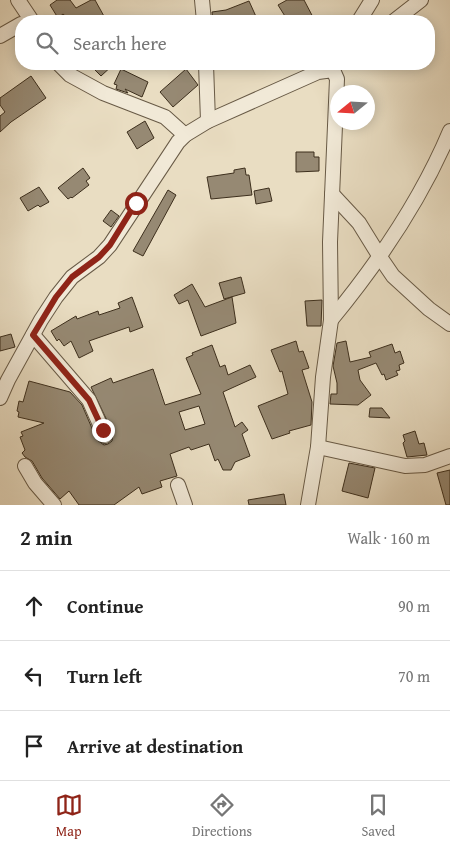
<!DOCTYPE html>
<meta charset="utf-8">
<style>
:root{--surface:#fff;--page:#f6f6f6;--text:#222;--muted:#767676;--line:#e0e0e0;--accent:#8f2418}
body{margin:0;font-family:"Gentium Book Plus",serif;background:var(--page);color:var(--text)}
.compass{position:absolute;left:330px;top:85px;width:45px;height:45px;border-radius:50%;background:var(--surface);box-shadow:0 2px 12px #0003;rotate:252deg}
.stop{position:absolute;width:15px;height:15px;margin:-11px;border:4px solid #8f2418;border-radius:50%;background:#fff}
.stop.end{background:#8f2418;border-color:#fff;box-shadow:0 1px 5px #0008}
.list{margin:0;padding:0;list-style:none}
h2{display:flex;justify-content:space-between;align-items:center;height:65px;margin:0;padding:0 20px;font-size:21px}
h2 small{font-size:16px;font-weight:400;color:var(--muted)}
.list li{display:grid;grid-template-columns:32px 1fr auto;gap:15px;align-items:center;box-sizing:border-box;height:70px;padding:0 20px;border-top:1px solid var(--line)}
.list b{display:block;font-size:19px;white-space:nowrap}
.list em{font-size:16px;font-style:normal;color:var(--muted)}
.icon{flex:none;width:28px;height:28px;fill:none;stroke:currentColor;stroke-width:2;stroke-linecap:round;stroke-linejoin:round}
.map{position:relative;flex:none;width:450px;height:505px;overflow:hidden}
.search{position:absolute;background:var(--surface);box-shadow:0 2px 12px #0003;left:15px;right:15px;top:15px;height:55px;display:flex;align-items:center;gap:12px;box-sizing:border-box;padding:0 18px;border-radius:20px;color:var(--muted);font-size:19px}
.sheet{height:275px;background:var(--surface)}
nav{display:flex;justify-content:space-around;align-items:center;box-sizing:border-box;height:70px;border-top:1px solid var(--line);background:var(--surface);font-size:14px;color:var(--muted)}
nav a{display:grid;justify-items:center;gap:2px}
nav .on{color:var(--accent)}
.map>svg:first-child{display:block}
</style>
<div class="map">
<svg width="450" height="505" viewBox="0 0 450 505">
<rect width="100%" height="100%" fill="#e9ddc2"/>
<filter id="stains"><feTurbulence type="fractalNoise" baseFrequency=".004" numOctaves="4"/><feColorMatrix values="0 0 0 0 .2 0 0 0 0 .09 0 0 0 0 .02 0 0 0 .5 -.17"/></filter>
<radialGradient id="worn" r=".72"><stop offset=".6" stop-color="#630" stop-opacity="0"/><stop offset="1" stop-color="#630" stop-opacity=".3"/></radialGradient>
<g fill="#968973" stroke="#3d2f1d" fill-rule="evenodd">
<polygon points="57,0 70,0 76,8 91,0 95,0 105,18 86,19 84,21 71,21 63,14 58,18 50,5"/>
<polygon points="287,0 304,0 315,21 288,21 278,5"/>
<polygon points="249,1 258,21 213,21 212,12 226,10"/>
<polygon points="89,64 114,64 101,76"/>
<polygon points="121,69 148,82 142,97 125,89 128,93 116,89 117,85 114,84"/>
<polygon points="186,69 198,85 173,107 160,92"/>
<polygon points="31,76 46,98 11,122 0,132 0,116 5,112 0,105 0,98"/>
<polygon points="145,121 154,138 137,149 127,132"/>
<polygon points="296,152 314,152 314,157 319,157 319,171 296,172"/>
<polygon points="83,168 90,178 86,181 89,185 72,198 71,197 68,199 58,188"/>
<polygon points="245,168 246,175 249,175 252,195 211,199 207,177 234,173 234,170"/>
<polygon points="39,187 49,202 40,207 38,205 28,211 20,198"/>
<polygon points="269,188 272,201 256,204 254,191"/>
<polygon points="168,190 176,195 143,256 133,251"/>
<polygon points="111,210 119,216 111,227 103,221"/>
<polygon points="241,277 245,293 224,299 219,283"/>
<polygon points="192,284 205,307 232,297 236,323 201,336 188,300 179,304 174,295"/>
<polygon points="132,297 143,327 130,332 129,327 89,341 93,351 79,358 71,341 64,346 59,339 57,341 51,331 76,316 77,319 98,311 99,315 120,308 118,303"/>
<polygon points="322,300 321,326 307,326 305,301"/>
<polygon points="11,334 15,347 0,351 0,337"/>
<polygon points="296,341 299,352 303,351 309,368 302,370 312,402 311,425 289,431 290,433 272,439 258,406 288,394 282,371 280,372 271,350"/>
<polygon points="346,341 350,362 371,357 369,352 392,344 395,353 400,351 404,363 399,365 400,370 396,371 398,375 386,380 384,374 382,375 376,363 358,370 360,380 371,395 358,405 330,404 331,394 337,394 337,383 333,366 337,343"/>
<path d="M212 345 220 367 225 365 228 375 250 365 256 377 223 392 235 427 242 422 248 430 242 434 250 456 235 462 231 470H223L218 459 215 461 209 444 191 450 189 447 170 454 177 476 160 481 162 487 142 494 139 487 114 505H79L69 491 60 499 42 478 32 461 25 457 22 453 25 450 20 437 23 436 21 432 44 423 18 417 19 412 17 411 19 401 23 402 29 381 70 392 82 405 97 440 104 445 108 444 112 441 113 433 91 387 111 378 113 383 153 369 165 405 201 394 186 358 193 355 192 353ZM199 406 205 424 185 430 179 412Z"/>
<polygon points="370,408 382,408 390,418 369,417"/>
<polygon points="415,431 419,444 424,443 427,455 407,457 403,443 405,441 403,435"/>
<polygon points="349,463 375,468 368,498 342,491"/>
<polygon points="450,470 450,505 446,505 437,473"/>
<polygon points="284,494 286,505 249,505 248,500"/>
</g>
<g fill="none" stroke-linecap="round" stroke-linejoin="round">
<g stroke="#685a46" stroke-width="16">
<g id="street">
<polyline points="18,0 32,21"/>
<polyline points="202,0 204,21"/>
<polyline points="359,21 372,0"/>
<polyline points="394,21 421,0"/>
<polyline points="0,36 21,24"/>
<polyline points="59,64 70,75 103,93 165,117 185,135"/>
<polyline points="206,64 208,121"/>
<polyline points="332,194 359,223 380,257 393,276 429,309 450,324"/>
<path d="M331 320C378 263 421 200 450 131"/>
<polyline points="33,335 89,400 105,436"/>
<polyline points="0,398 8,380 41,320 56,297 72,277 99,257 110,245 178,142 185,135 208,121 318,72 333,70 337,79 330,242 331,320 323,377 318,447 308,505"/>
<polyline points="318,447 405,466 425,465 450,456"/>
<polyline points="25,466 35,483 54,505"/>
<polyline points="178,485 185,505"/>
</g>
</g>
<use href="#street" stroke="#f1e9d7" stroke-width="14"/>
</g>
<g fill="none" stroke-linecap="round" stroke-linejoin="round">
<polyline stroke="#8f2418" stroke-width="6" points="103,430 89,400 33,335 56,297 72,277 99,257 110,245 136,203"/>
</g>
<rect width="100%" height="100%" filter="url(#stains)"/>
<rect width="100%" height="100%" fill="url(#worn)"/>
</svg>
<svg class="compass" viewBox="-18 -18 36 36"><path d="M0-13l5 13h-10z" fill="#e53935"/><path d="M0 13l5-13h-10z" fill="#767676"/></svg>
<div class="stop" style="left:136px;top:203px"></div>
<div class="stop end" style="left:103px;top:430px"></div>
<div class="search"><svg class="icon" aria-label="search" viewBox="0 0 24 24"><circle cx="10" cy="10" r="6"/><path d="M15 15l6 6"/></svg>Search here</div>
</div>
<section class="sheet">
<h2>2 min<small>Walk · 160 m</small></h2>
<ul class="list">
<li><svg class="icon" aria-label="ahead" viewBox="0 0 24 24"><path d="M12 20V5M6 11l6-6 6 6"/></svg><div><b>Continue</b></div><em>90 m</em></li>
<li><svg class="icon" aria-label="left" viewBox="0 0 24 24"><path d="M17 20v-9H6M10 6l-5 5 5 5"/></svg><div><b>Turn left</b></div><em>70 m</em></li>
<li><svg class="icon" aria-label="arrive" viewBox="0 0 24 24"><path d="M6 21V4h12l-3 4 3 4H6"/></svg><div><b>Arrive at destination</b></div></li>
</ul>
</section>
<nav>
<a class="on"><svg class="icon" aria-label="map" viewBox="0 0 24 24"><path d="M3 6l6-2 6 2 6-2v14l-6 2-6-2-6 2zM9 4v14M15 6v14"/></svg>Map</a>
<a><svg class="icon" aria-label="directions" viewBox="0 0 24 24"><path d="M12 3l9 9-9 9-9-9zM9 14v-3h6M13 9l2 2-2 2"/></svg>Directions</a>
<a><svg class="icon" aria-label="saved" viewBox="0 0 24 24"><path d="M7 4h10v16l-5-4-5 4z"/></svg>Saved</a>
</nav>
